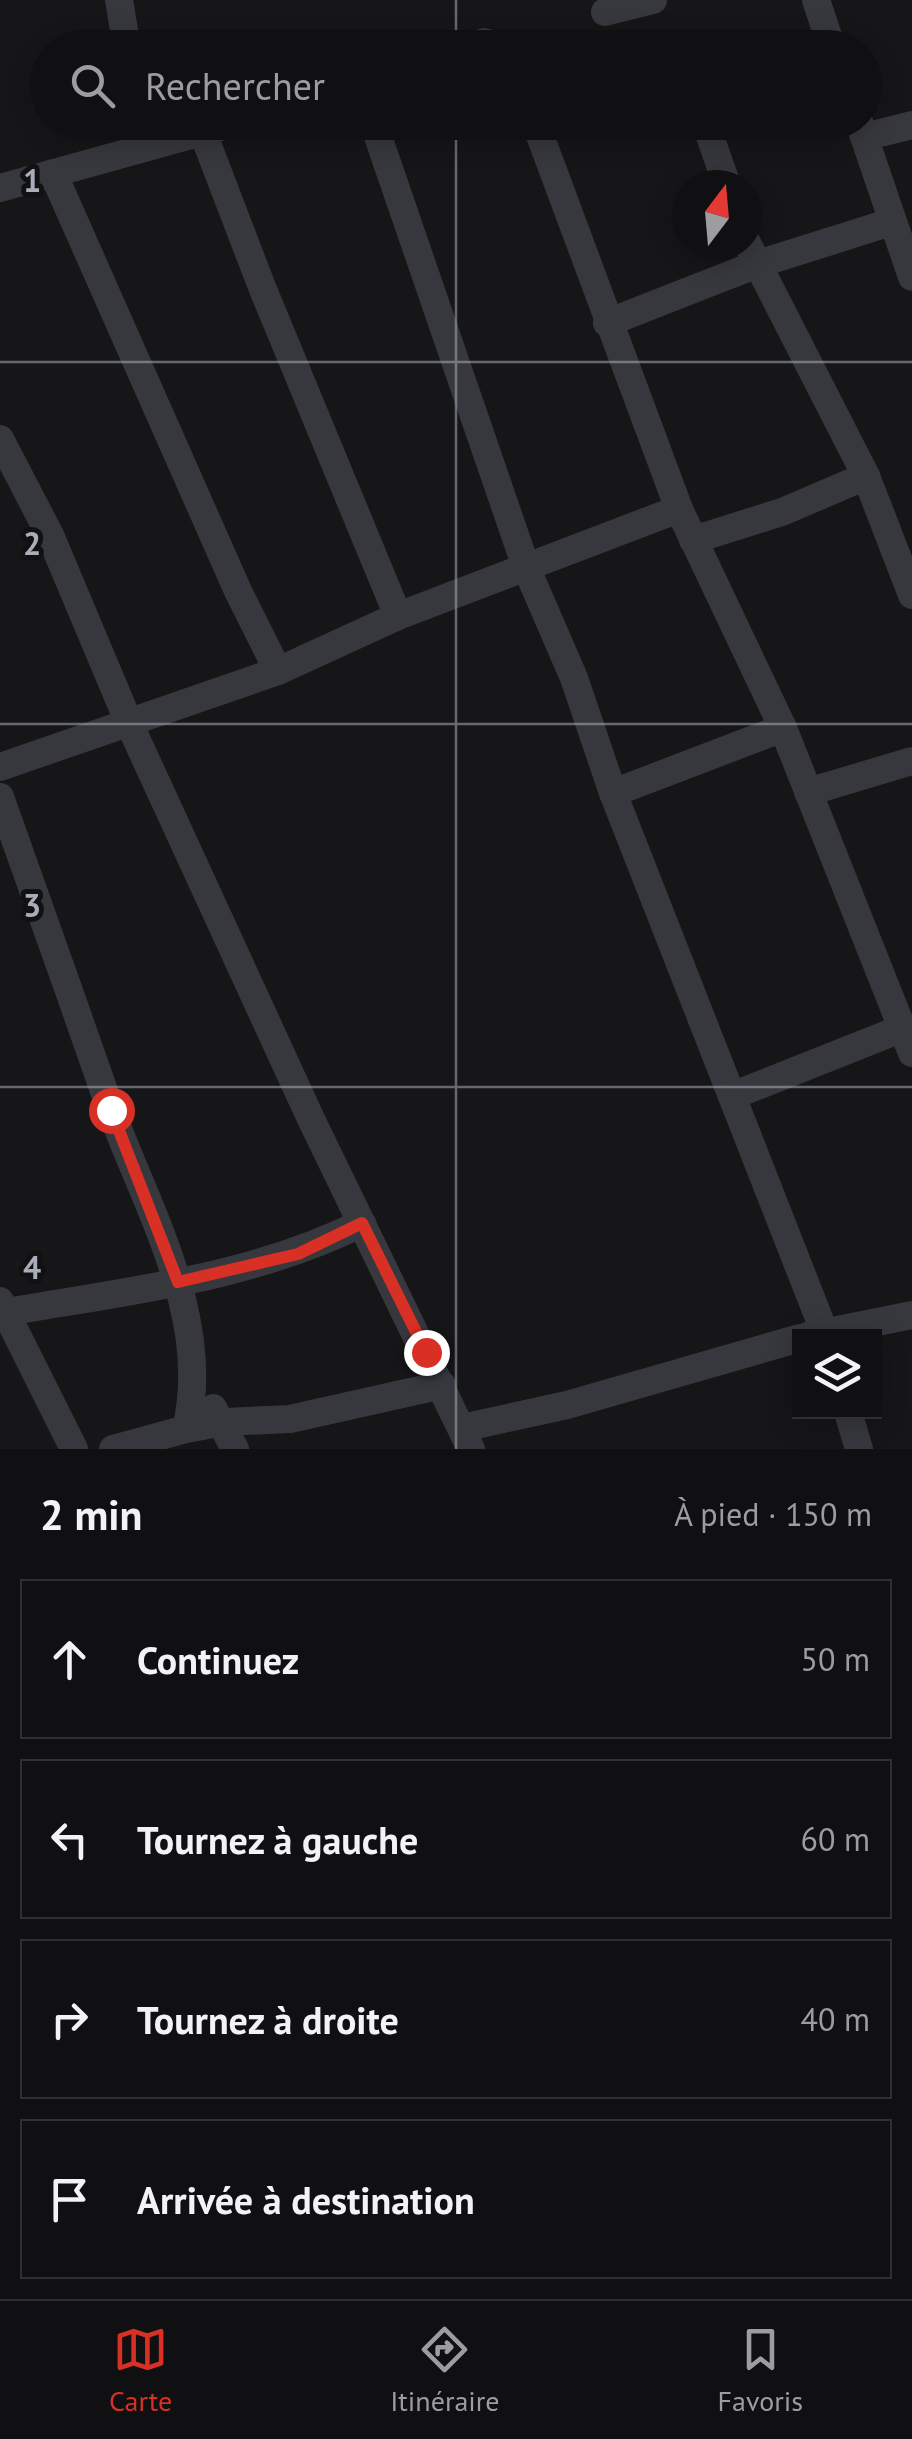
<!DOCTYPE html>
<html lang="fr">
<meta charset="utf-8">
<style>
:root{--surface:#101012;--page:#19191b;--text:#f1f3f6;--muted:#9c9d9f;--line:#303032;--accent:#d93025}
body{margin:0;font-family:"PT Sans",sans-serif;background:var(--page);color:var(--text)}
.controls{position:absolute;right:30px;bottom:30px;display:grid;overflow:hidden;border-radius:0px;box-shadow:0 5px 25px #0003}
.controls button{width:90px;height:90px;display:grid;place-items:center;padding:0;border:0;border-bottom:2px solid var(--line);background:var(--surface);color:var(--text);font:50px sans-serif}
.compass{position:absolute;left:672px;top:170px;width:90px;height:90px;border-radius:50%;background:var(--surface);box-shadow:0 5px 25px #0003;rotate:16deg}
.stop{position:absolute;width:30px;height:30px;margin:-22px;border:8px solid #d93025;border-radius:50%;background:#fff}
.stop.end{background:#d93025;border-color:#fff;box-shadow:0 2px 10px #0008}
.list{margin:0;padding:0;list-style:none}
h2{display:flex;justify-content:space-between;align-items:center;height:130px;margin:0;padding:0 40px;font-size:42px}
h2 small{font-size:32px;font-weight:400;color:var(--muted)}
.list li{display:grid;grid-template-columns:65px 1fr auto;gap:30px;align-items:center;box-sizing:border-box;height:160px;margin:0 20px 20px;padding:0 20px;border:2px solid var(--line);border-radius:0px}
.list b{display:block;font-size:38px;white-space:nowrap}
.list em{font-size:32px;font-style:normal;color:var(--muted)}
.icon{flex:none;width:55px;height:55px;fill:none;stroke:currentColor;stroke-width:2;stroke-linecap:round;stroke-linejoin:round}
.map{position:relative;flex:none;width:912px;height:1449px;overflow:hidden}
.search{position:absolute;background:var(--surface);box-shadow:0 5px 25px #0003;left:30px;right:30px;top:30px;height:110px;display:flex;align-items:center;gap:25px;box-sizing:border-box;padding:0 35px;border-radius:55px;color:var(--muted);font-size:38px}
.sheet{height:850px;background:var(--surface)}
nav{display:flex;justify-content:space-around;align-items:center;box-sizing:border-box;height:140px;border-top:2px solid var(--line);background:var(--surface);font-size:28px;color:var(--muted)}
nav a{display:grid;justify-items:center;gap:5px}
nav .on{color:var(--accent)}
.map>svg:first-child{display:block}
</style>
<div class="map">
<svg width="912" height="1449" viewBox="0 0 912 1449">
<rect width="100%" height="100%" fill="#161618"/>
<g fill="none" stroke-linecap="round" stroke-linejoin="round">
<g stroke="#37383d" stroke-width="28">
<polyline points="119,0 127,48"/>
<polyline points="816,0 832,48"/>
<polyline points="605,12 653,0"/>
<polyline points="469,48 484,42 506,48"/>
<polyline points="373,122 526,567 574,678 613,793 826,1336"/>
<polyline points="535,122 679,509 783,728 912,1053"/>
<polyline points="705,122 727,185"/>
<polyline points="859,122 912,277"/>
<polyline points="203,133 262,287 398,616"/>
<polyline points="864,137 912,125"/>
<polyline points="53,173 238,591 278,671 398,616 679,509"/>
<polyline points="0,188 238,122"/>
<polyline points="747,243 866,476 912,595"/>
<polyline points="607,323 755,265 891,222"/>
<polyline points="0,439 50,535 129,723 311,1119 471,1449"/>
<polyline points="693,540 782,512 866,476"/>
<polyline points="0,767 278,671"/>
<polyline points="808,792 912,761"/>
<polyline points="613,793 783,728"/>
<path d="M0 797C37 901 74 1004 110 1108 147 1209 213 1319 186 1429"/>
<polyline points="732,1096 903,1028"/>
<polyline points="0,1301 74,1449"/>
<path d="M7 1312C127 1291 252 1278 362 1223"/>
<polyline points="808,1336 912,1315"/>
<polyline points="213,1408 235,1449"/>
<polyline points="848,1412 859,1449"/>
<polyline points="462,1428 567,1405 800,1338"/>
<polyline points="113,1449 186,1429 224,1422 290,1419 442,1385"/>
</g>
</g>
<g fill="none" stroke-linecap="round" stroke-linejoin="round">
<polyline stroke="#d93025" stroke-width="12" points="111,1110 178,1282 298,1254 362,1223 426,1352"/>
</g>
<path fill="none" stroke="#a8adb8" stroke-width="2.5" stroke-opacity="0.55" d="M456 0V48M456 122V1449M0 362H912M0 724H912M0 1087H912"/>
<g font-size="32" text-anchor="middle" font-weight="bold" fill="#a8adb8" stroke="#111113" stroke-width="10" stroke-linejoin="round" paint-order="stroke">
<text x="32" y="192">1</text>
<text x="32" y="555">2</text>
<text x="32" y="917">3</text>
<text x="32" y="1279">4</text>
</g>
</svg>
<div class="controls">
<button><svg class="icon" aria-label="layers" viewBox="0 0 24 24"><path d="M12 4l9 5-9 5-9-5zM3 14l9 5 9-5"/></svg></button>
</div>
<svg class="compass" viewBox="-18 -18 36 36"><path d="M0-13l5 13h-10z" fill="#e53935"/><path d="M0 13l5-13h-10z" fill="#9c9d9f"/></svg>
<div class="stop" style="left:111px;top:1110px"></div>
<div class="stop end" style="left:426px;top:1352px"></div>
<div class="search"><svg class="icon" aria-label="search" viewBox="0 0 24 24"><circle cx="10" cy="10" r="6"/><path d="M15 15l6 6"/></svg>Rechercher</div>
</div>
<section class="sheet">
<h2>2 min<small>À pied · 150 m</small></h2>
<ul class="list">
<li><svg class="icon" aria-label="ahead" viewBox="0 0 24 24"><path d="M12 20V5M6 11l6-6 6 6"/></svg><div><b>Continuez</b></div><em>50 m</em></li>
<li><svg class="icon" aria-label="left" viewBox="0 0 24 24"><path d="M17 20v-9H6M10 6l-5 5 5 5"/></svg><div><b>Tournez à gauche</b></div><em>60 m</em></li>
<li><svg class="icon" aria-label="right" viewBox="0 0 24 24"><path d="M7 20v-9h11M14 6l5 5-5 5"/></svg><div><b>Tournez à droite</b></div><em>40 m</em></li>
<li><svg class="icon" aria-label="arrive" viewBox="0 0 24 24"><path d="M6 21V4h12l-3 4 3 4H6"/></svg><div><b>Arrivée à destination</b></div></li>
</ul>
</section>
<nav>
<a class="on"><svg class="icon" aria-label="map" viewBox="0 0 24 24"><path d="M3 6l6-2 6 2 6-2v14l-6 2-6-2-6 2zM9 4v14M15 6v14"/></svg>Carte</a>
<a><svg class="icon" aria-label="directions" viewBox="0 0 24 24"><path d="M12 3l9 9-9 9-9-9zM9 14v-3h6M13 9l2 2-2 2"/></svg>Itinéraire</a>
<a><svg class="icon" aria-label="saved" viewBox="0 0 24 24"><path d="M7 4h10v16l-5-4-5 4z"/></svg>Favoris</a>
</nav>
